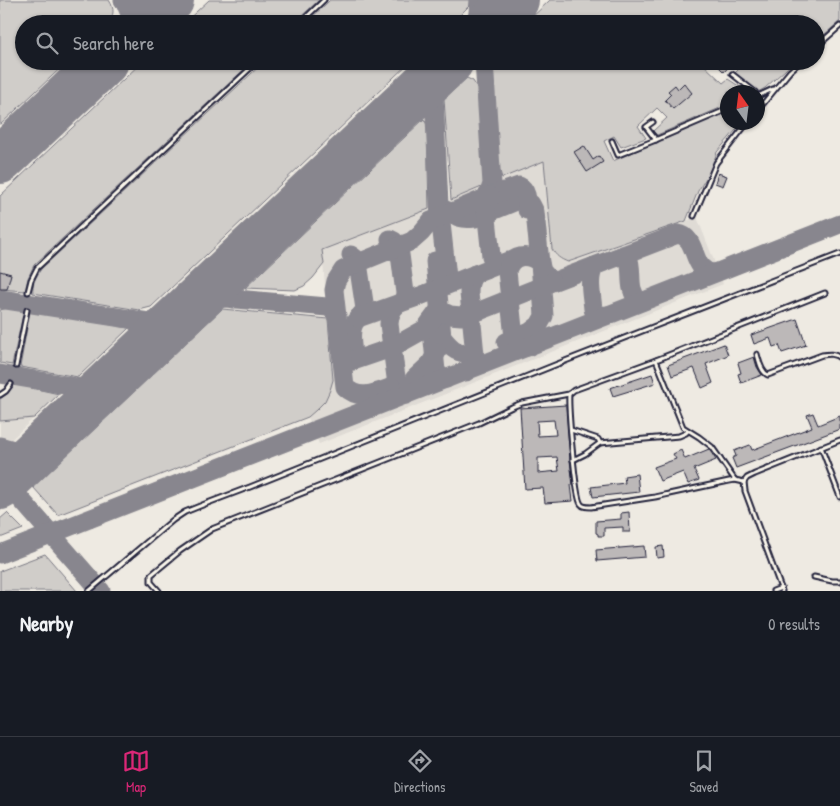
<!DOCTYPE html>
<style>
:root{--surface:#171b24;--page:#242831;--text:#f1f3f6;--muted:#9ea1a6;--line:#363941;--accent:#db2777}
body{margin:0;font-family:"Patrick Hand",sans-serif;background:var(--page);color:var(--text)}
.compass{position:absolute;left:720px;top:85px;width:45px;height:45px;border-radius:50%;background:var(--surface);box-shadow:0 1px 4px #0004;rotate:346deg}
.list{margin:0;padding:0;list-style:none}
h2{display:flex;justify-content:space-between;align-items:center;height:65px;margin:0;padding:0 20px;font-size:21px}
h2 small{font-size:16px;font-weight:400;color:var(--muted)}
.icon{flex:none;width:28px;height:28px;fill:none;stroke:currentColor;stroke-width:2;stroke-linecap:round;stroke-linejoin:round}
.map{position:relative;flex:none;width:840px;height:591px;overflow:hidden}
.search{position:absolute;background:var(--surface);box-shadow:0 1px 4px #0004;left:15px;right:15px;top:15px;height:55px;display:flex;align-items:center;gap:12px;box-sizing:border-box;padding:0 18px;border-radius:28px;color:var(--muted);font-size:19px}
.sheet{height:145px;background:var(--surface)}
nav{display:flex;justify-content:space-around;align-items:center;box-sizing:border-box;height:70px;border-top:1px solid var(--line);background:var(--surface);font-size:14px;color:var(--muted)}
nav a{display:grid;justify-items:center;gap:2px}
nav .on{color:var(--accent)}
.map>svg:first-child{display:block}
</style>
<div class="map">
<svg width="840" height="591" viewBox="0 0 840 591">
<rect width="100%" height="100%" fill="#eeeae2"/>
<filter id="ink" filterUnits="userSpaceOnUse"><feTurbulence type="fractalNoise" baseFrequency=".02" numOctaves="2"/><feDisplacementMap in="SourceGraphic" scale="10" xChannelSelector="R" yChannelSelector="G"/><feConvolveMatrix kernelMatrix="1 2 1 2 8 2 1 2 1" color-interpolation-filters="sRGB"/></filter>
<g filter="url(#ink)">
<g fill="#dfdbd5">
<polygon points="544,161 552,249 555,255 561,259 568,262 697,217 723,284 319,444 308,417 316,410 333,380 322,250 429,209 484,186 484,169 499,168 502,178"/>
<polygon points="34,418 0,450 0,421"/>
</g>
<g fill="#d0cdc9" stroke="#797882">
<path d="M0 0H109C115 10 114 14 108 24H24V61H68L0 125Z"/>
<polygon points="209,0 319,0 293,24 183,24"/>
<polygon points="330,0 471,0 471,4 451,24 305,24"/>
<polygon points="550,0 840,0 840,21 816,42 816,24 525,24"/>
<polygon points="143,61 253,61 34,265 28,278 25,291 0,289 0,196"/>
<path d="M265 61H411L151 307 139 310 33 293C32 283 36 277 41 269Z"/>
<path d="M491 61H703L702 63 723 83 728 79 748 92H728L727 105 657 135 653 131 667 118 657 108 638 126 646 138 621 147 614 136 604 141 613 161 727 111 728 122 742 123 717 152 711 170 698 191 686 221 568 262C560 259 556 256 552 249L544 161 502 178 499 168Z"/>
<polygon points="743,61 795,61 765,88 758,92 735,73 745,63"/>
<polygon points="467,78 473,81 478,89 484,186 451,200 444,99"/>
<polygon points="424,119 427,125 429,209 322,250 324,264 313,278 304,286 295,290 245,288"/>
<polygon points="8,308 24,310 12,365 0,363 0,310"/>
<polygon points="222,309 328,319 333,380 330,390 325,401 316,410 308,417 58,515 33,487"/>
<polygon points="30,311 129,328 78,377 20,367"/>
<polygon points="14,384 59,394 34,418 0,421 0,399 8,393"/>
<polygon points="7,513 23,529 0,538 0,519"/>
<polygon points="45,554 77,591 0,591 0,571"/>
</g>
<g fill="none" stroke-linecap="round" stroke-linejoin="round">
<g stroke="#88868e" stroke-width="19">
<path d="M123 0C131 7 144 12 154 10 158 9 162 6 166 4"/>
<polyline points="481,0 488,9 498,12 505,9 509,5"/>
<polyline points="125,2 130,14 130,24"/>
<polyline points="477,24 479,0"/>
<polyline points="484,61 492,184 489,193 485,198"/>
<polyline points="441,69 435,87 434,95 439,205 447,277 455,282"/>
<path d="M409 100C420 95 429 96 435 109"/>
<path d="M446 210C457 217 461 220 475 218L519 200 526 201 531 204 535 212 540 263 542 271 549 279 555 281 678 234C699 237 690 272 714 273"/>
<polyline points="390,239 394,241 399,247 405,293 404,299 400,303"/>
<path d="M351 255 355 258 358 263 365 309C362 315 358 317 355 322 349 331 352 344 353 354"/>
<path d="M623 255 628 257C634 271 626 289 639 301H643"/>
<path d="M435 261 442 337C453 351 457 353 475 355 473 362 471 367 466 372"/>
<path d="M501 265 494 262 491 256 486 209 487 203 490 196 519 186C528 190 527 201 527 210"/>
<path d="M595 266C587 278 592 296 593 309 597 314 601 316 607 315"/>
<path d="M475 274C470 280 469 285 469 293L475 355 477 360 483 364"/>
<polyline points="0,299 155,323 164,322 173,319 197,302 210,299 225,298 327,307 333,310 337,316"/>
<path d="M233 299C213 288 228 273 238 261"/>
<path d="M398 304C391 310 390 315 389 324L397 385 399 389 406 395"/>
<polyline points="358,318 420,296 508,261"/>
<path d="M132 319C146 329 149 340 138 355"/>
<polyline points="431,321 436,371 442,378 446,379"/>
<path d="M506 342 530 332 539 325 544 316 540 263C527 253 512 254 507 271L514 338C518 344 521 346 528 347"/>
<polyline points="341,348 343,356 347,359 353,361 391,348 425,329 439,310 450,315 461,316 482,310 552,282"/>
<polyline points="0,374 83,388 99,388 109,382"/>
<polyline points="414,379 430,364 437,352"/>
<path d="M69 386C88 392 82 405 72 417"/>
<path d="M392 387C376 393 359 401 345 387L334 290 336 281 343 270 358 263 412 241 421 233 431 221 490 196"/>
<path d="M0 446C16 451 24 453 40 448"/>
<path d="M23 464C16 475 13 483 18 496L101 591"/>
<polyline points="0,554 840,224"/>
</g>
<g stroke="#88868e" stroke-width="48">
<polyline points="145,24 170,0"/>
<polyline points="490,24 515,0"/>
<polyline points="0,160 105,61"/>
<polyline points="0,486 450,61"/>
</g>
</g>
<g fill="#bcb8b8" stroke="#22223b" fill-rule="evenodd">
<polygon points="713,61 734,61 724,72"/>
<polygon points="684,83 692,93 673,109 665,100 671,94 668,91 675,85 678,89"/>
<polygon points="584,146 593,160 599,156 603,162 587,172 574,152"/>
<polygon points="718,173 727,176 723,186 715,183"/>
<polygon points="0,271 11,274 7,289 0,289"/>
<polygon points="797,319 806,345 782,353 779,345 773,347 770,338 754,344 751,335"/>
<polygon points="724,344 728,355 706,364 713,383 702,388 694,368 672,376 668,365"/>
<polygon points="754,357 757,367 762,375 741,383 738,374 741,373 738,363"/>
<polygon points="652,374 655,383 613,396 610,388"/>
<path d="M566 405 570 460 573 485H571L573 501 545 503 543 488 525 489 520 408ZM554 420 556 435 538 436 537 421ZM557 457 559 471 538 473V458Z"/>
<polygon points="813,413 818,425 840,416 840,429 736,468 732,458 736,456 734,451 750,445 752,450 812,427 807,415"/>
<polygon points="709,449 716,460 694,469 699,480 688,484 683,472 660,481 654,467 676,459 673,454 681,450 685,459"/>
<polygon points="637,474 639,492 593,497 591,487 625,483 624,476"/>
<polygon points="629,512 630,532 623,532 623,527 604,528 604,536 598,536 598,534 596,533 596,521 621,519 621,513"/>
<polygon points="644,546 645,557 597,561 596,550"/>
<polygon points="663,546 664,557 657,558 656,547"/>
</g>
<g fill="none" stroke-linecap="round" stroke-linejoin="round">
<g stroke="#22223b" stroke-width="7">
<g id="lane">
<polyline points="299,24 324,0"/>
<polyline points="816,47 840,26"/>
<polyline points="732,74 755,92"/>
<polyline points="758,96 773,89"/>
<polyline points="758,110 790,71 801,61"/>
<polyline points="653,122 646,127 656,140"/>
<polyline points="612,141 618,155 653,141 728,109"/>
<polyline points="694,216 716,163 748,122"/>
<polyline points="28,292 31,280 37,268 258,61"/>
<path d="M757 354C759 361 761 372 768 375L822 355C828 354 834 353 840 358"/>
<polyline points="656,360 683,427 699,437 712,447 735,480"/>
<polyline points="16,366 27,310"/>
<polyline points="0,395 6,391 11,384"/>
<polyline points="571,430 598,439 600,443 585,454 573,460"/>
<polyline points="600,443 679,436 686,433 688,431"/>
<polyline points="821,447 840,497"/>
<path d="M744 482 735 480 729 481 655 497 591 507C587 507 583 507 581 504 575 497 568 406 569 394L574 390 656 360 825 293"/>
<polyline points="814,577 832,581 840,581"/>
<polyline points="89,591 173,520 185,512 205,504 250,487 555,365 840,254"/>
<polyline points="159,591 151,582 151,575 180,551 212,529 479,423 512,407 522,403 569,394"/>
<polyline points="773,591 781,588"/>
<polyline points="782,591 745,491 744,482 747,478 755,474 840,440"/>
</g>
</g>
<use href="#lane" stroke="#fbf7ec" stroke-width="3"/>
</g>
</g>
</svg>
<svg class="compass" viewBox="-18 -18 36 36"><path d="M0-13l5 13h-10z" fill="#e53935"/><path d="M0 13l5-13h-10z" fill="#9ea1a6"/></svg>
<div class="search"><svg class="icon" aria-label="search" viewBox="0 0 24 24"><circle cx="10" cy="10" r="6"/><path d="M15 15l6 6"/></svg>Search here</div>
</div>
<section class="sheet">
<h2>Nearby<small>0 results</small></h2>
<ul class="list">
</ul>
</section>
<nav>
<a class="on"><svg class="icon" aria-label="map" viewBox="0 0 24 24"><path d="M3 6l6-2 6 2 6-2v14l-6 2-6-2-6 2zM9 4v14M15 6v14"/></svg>Map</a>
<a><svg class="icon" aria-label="directions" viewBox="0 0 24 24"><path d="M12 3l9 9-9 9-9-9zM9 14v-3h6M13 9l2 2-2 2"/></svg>Directions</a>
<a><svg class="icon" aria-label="saved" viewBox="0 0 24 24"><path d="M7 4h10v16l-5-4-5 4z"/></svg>Saved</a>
</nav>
